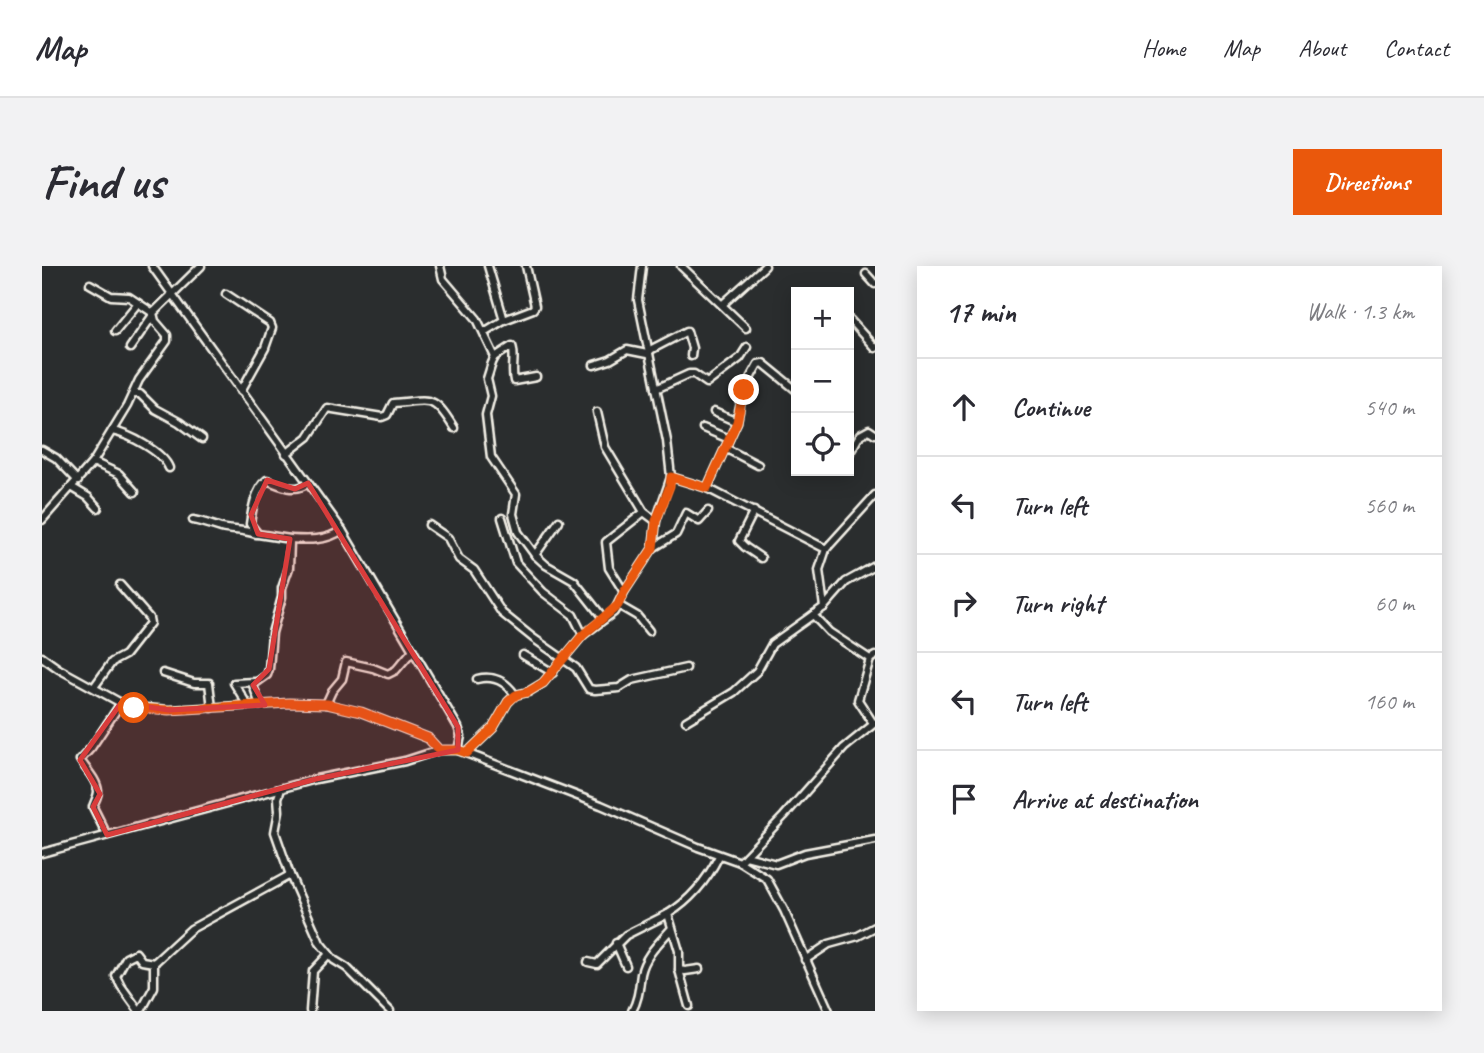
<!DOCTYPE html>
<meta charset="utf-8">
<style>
:root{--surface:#fff;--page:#f2f2f3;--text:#2b2b33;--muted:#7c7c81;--line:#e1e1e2;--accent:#ea580c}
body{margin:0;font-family:Caveat,sans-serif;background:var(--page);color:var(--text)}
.controls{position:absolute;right:21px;top:21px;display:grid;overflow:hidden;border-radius:0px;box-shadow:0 4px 18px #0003}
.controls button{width:63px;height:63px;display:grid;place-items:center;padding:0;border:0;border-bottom:2px solid var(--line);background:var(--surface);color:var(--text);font:35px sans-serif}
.stop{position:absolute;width:21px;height:21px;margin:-16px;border:5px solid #ea580c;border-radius:50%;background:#fff}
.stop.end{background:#ea580c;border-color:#fff;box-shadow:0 2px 7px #0008}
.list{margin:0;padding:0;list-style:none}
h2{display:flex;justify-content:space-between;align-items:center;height:91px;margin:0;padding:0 28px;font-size:30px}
h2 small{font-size:23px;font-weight:400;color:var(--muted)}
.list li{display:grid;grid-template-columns:46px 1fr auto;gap:21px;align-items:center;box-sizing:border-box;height:98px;padding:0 28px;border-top:2px solid var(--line)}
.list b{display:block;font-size:26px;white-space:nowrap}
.list em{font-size:23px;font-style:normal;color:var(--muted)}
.icon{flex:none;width:38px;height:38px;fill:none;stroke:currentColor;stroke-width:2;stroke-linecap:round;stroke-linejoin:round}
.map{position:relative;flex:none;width:833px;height:745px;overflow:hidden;border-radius:0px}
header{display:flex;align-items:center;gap:42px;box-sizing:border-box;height:98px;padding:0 35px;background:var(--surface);border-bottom:2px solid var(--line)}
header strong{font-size:33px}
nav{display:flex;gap:38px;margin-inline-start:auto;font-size:24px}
.intro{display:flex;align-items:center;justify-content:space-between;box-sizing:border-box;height:168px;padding:0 42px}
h1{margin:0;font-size:49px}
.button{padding:18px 32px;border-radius:0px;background:var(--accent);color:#fff;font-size:24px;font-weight:700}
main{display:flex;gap:42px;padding:0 42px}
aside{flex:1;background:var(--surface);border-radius:0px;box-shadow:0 4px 18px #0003}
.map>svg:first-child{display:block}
</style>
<header>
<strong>Map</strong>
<nav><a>Home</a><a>Map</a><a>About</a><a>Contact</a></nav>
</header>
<div class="intro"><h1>Find us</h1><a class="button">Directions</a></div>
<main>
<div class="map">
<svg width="833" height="745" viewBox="0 0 833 745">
<rect width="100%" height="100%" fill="#2a2d2e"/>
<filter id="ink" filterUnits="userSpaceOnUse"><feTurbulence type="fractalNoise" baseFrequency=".0143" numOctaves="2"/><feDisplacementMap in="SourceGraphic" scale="14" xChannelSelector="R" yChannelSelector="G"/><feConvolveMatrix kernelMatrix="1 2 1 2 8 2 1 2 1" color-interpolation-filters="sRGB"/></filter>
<g filter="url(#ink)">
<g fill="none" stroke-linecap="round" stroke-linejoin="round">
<g stroke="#f4f1e8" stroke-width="11">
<g id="minor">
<polyline points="110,0 300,264 416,461 419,470 416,484"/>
<polyline points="398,0 401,13 435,53 453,91"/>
<polyline points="446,0 462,54 491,43 493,40 484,0"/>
<polyline points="639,0 704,62"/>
<polyline points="824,8 833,18"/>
<polyline points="48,18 69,30 87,31 111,47"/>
<polyline points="184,28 228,57 230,62 223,82 199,125"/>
<polyline points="681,38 723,0"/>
<polyline points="808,54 833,82"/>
<polyline points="73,65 96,37"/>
<polyline points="442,66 462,54"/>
<polyline points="88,82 111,49"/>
<polyline points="552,99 568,94 585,84 605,88 610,83 645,65 650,82 649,90"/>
<path d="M494 111 472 115C469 103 474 89 470 80L453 91 450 97 445 113 449 130 444 149 449 191 474 228 471 248 476 266 493 289 504 299 532 315 562 353"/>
<polyline points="614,123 647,108 652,108 665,117 698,92 705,81"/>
<polyline points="92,128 98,128 113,143 137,156 160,173"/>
<polyline points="555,146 563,181 602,246"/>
<polyline points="672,146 695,156"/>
<polyline points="661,162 687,173"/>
<path d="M70 165C87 168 121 186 127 202"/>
<polyline points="683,182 716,199"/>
<polyline points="0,184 14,192 36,215"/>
<path d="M244 188 266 171 285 142 340 151 345 149 351 137C390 134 391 128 412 162"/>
<polyline points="807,188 818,169 827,164 833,168"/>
<polyline points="51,196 77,208 93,226"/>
<polyline points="629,211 665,222 784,283 777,304 782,341 730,378 715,405 692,426 644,455"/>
<polyline points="31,222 46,231 56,242"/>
<polyline points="665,222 695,156 701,125 716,98 721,97 754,124"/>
<polyline points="712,245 697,275 703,281 719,292"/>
<polyline points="460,252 474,297 501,326 531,349 541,369"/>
<polyline points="0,254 51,196 85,140 97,114 125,75 125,69 113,55 111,47 159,0"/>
<path d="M151 254C162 256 169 259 179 262 190 265 200 263 214 268"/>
<polyline points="387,259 406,272 417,293 432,304 460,347 491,372 534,402 547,423 553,424 577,422 590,414 644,402"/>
<path d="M248 273C266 274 285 275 300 264"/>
<polyline points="611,282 634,268 644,247 657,255 666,245"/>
<polyline points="784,283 833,229"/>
<polyline points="493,289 517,255"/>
<polyline points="582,326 567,302 564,276 602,246 614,255"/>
<polyline points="576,339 595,350 607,365"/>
<polyline points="782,341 804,316 833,300"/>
<polyline points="771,349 787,366 828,393 833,390"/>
<polyline points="481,389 511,407"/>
<polyline points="0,391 17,403 79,437 92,441 127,444 247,437 284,438 319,446 386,472 397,484"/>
<polyline points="828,393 816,434 831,457"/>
<polyline points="121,407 152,417 167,417 170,442"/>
<path d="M435 413C451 409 464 415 473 429"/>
<polyline points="52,421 70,396 83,389 108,357 107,352 78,319"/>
<polyline points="284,438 290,425 300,413 304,396 331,402 346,408 354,404 371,384"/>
<path d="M218 439 211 419 225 409 227 403 230 367 240 331V322L247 302 248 276V273L216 268 208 258C210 244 213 223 225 214 238 220 253 227 266 217"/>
<polyline points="206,440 192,417 213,416"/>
<polyline points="425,487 451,462 466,436 473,429 486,426 501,417 541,369 572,346 582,326 611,282 614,255 629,211 625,175 596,34 600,0"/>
<polyline points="239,523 236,532 237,545 233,566 248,609 278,677 292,694 305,702 348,745"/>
<path d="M65 569 51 541C52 536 56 531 56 525 55 514 44 503 38 494L49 482 79 437"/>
<polyline points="0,587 274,513 363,495 397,484 416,484 559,539 656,581 698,596 725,613 742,644 787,745"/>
<polyline points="704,590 734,598 763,587 833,574"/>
<polyline points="698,596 742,550 802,482 833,457"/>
<polyline points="574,677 584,700"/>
<polyline points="763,694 787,678 816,670 833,661"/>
<polyline points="546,696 555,698 584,669 626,648"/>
<path d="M657 703 643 705 637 704V685L626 648C649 634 665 614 677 590"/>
<polyline points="637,704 647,740"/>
<polyline points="97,744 100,743 112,721 112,697"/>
<polyline points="97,745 79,720 74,710 84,692 94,687 100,695 112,697 149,663 248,609"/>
<polyline points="268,745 271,705 287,688"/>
<path d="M590 745C597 732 597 722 599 708 603 689 618 676 630 662"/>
</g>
</g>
<use href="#minor" stroke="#2a2d2e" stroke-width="6"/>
</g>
</g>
<g fill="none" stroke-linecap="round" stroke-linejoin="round" filter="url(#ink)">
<polyline stroke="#ea580c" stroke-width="9" points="92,442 127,444 247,437 285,438 319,446 386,472 397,484 416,484 425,487 451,462 466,436 474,429 486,426 501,417 541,369 576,339 582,326 611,282 614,255 628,220 629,211 665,222 695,156 702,124"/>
</g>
<path fill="#d93c3b" fill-opacity="0.2" stroke="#d93c3b" stroke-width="5" stroke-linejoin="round" d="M225 214 253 223 266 217 416 461V484L274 513 65 569 51 541 58 528 38 494 79 437 127 444 223 439 211 419 227 403 248 273 216 268 209 249Z"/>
</svg>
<div class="controls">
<button>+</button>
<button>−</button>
<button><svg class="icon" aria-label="locate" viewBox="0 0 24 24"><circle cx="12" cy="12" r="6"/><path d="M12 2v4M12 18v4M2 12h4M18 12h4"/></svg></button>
</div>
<div class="stop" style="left:92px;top:442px"></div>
<div class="stop end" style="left:702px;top:124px"></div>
</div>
<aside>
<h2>17 min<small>Walk · 1.3 km</small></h2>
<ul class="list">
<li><svg class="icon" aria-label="ahead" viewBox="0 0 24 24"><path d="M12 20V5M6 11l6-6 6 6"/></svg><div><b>Continue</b></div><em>540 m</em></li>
<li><svg class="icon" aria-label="left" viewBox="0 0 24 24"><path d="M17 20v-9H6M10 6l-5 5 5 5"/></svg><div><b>Turn left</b></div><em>560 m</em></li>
<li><svg class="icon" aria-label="right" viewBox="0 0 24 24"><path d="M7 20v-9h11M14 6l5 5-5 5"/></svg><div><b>Turn right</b></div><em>60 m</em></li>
<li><svg class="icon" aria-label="left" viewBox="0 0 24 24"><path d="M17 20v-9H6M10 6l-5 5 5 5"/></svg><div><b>Turn left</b></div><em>160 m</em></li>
<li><svg class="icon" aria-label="arrive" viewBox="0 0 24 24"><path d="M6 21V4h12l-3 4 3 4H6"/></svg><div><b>Arrive at destination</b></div></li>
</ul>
</aside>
</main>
